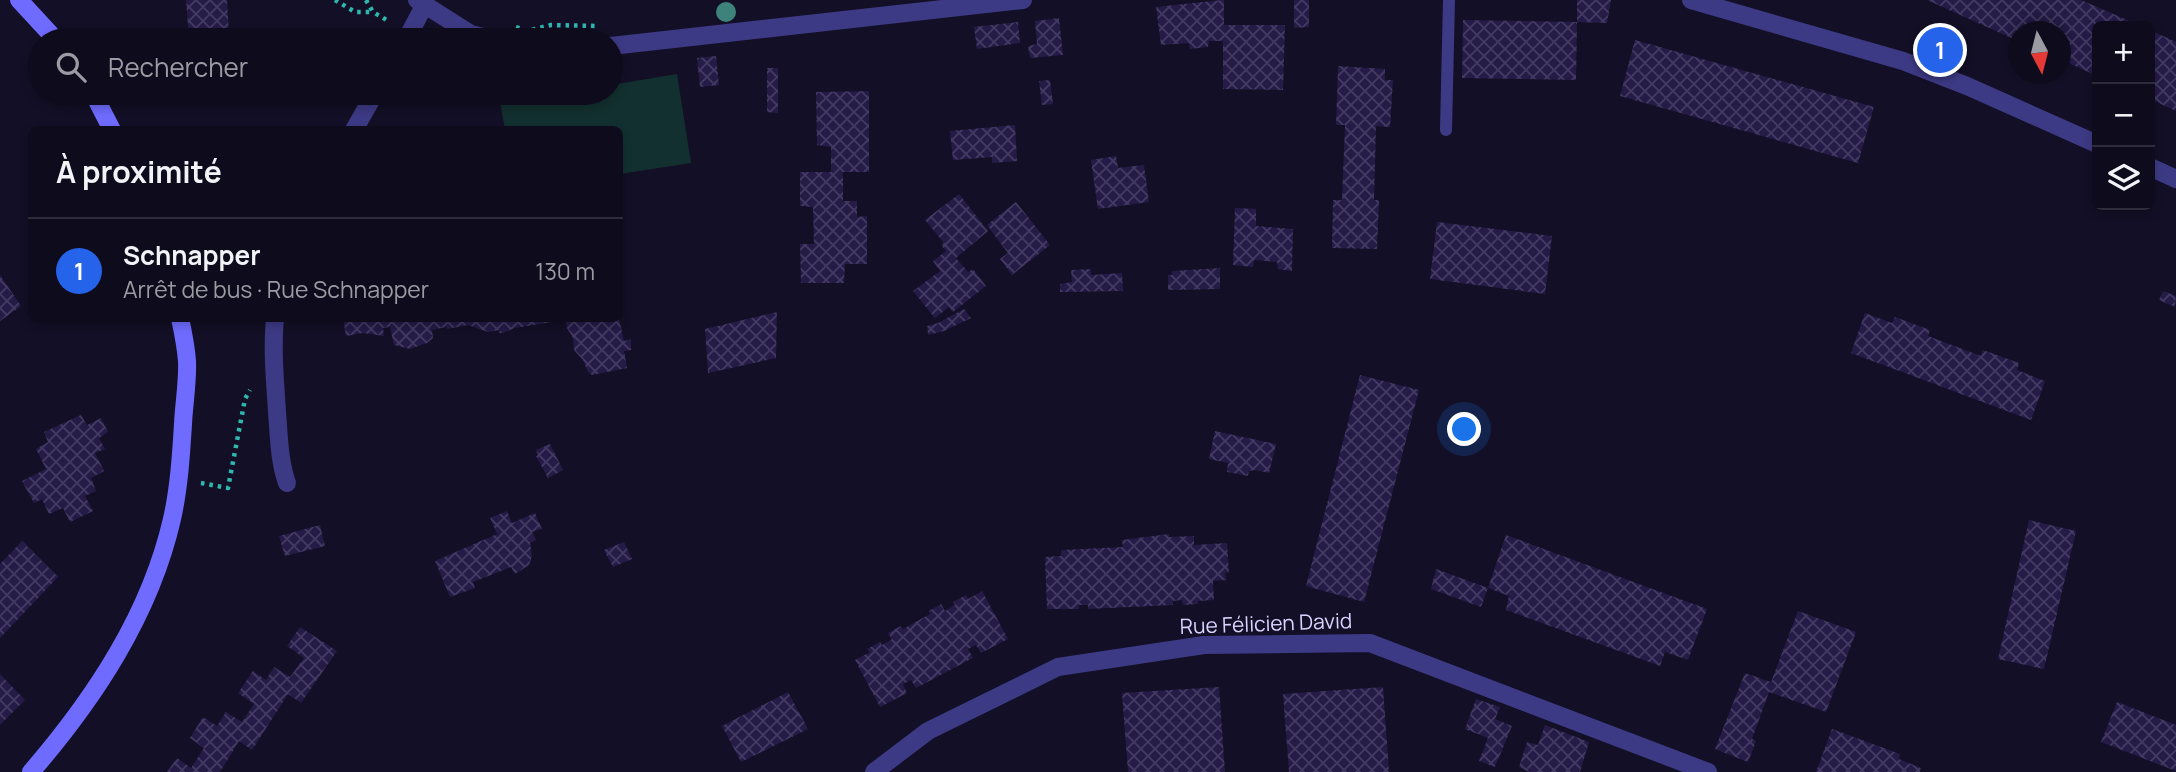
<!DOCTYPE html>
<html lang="fr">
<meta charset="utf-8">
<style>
:root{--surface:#0e0b1c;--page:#171425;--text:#f1f3f6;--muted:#9b9ba3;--line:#2e2b3b;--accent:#2563eb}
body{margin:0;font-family:Manrope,sans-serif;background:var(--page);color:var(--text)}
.controls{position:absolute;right:21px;top:21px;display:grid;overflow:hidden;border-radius:10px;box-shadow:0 4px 10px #0003}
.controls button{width:63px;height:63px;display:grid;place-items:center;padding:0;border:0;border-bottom:2px solid var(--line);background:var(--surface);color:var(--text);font:35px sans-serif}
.compass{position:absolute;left:2008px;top:21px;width:63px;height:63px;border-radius:50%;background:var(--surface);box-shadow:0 4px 10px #0003;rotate:173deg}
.you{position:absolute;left:1465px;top:430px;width:24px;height:24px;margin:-18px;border:5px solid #fff;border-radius:50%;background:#1a73e8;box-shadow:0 0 0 10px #1a73e833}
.badge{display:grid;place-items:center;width:46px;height:46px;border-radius:50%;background:var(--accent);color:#fff;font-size:23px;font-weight:700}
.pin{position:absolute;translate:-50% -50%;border:4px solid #fff;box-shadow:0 2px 7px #0006}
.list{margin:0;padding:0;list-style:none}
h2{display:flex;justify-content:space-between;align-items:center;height:91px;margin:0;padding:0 28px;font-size:30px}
h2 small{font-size:23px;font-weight:400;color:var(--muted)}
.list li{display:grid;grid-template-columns:46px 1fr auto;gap:21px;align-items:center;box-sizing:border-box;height:105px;padding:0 28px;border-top:2px solid var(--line)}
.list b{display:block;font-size:26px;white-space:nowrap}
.list p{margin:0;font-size:23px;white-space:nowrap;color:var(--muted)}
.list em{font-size:23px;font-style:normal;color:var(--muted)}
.icon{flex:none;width:38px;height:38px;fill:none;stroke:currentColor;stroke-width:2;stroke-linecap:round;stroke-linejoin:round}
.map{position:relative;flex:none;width:2176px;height:772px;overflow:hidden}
.search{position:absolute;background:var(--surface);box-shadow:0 4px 10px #0003;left:28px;top:28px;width:595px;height:77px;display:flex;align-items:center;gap:18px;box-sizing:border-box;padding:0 24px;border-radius:38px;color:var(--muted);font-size:26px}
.panel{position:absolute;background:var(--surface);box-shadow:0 4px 10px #0003;left:28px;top:126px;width:595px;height:196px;border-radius:10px}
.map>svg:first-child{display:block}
</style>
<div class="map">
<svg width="2176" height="772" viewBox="0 0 2176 772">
<defs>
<pattern id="building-cross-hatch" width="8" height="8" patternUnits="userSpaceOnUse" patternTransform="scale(1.75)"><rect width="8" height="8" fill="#241b47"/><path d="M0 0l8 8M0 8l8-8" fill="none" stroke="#433b63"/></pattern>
</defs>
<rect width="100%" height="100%" fill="#130f26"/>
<polygon fill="#12302f" points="677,74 691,163 620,174 620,130 505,129 500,102 560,93 611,93 611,85"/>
<g fill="url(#building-cross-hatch)">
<polygon points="186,0 227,0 229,34 248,34 249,40 209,40 208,36 189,38"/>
<polygon points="1222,0 1224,0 1224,25 1285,25 1283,90 1223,89 1223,41 1209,41 1208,47 1190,49 1189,43 1161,45 1156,7"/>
<polygon points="1294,0 1309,0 1309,27 1294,28"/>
<polygon points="1577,0 1611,0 1607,23 1577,22 1576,80 1462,78 1463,20 1577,22"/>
<polygon points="1927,0 2081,0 2141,26 2097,26 2097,76 2060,59 2060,32 2018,32 2018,41"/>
<polygon points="1059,18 1063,55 1030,58 1028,46 1037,44 1035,21"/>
<polygon points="1018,22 1020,43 977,49 974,27"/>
<polygon points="2150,30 2176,42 2176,111 2150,99"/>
<polygon points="1635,40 1874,107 1858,163 1620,96"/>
<polygon points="716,56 719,85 700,87 697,58"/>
<polygon points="1338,66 1385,69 1385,80 1393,80 1390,127 1376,126 1374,200 1379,200 1377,249 1332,248 1333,200 1342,200 1345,125 1336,125"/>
<polygon points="767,68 778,68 778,113 767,112"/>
<polygon points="1050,80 1053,104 1042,105 1039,81"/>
<polygon points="869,91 869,172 843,172 843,201 857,201 857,217 867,216 867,264 845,264 844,283 801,283 800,244 814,244 813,207 800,206 800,172 831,172 831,147 817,145 816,92"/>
<polygon points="213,93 254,93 254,100 214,103"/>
<polygon points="1015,125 1017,161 992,163 992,157 953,160 950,131"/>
<polygon points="1116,156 1118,168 1144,165 1149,202 1098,209 1091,160"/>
<polygon points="959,194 988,231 956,258 968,272 973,269 986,286 953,312 949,307 935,318 913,291 940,271 933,261 946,251 941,245 944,243 925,220"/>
<polygon points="1016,202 1050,245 1012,275 1000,259 1008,253 987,225"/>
<polygon points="1235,208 1256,209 1256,226 1293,229 1292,271 1278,269 1277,262 1254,260 1253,267 1233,265"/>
<polygon points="1437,222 1552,236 1545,294 1430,279"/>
<polygon points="1220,268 1220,289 1168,290 1168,275 1172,275 1172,271"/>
<polygon points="1091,269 1091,275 1122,273 1123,291 1060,292 1060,284 1072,282 1071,270"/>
<polygon points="0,275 21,306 0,321"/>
<polygon points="2163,291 2176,296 2175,307 2159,300"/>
<polygon points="964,309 971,318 944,331 928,335 927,326 938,323"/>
<polygon points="777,312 776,358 708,373 705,329"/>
<polygon points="1865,313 1892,323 1895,317 1930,330 1928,336 1981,356 1983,350 2019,363 2017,370 2045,381 2031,420 1851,353"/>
<polygon points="343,318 552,318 552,322 515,328 502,333 499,333 500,330 488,332 468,325 447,329 446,327 432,330 433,338 427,343 410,349 394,345 390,327 383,328 384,336 363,333 346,336"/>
<polygon points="565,318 619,319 624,341 631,339 631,350 624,351 627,368 592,375 588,372 583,360 574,350 573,338 567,328"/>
<polygon points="1360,375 1419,390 1364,602 1306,586"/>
<polygon points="81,415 87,425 101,418 108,432 99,438 105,449 95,453 104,471 91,478 96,491 85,496 93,511 70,522 63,508 49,514 42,499 34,503 22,481 46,469 36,449 48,442 44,432"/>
<polygon points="1215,431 1276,444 1269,473 1255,470 1249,471 1248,476 1227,472 1228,463 1209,459"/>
<polygon points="550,444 563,470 548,478 536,456 538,455 536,450"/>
<polygon points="507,511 512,523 535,513 542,529 532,532 536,540 530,543 532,556 529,565 515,574 511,567 473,582 475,588 450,597 435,561 497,534 490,518"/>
<polygon points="2029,520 2076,531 2044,669 1998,659"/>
<polygon points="320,525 325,546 285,556 279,536"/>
<polygon points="1169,534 1169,537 1194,536 1194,545 1227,543 1229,573 1225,572 1226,580 1213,581 1214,600 1198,601 1198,604 1183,605 1182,600 1173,601 1173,605 1088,609 1088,605 1079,605 1079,609 1047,609 1045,557 1061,556 1061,550 1123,547 1122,540"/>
<polygon points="1506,535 1707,609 1688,660 1665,652 1660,666 1506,610 1509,596 1488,588"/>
<polygon points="22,541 58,577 0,638 0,564"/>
<polygon points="624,542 632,559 613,567 604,550"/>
<polygon points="1436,569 1488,588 1481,607 1431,589"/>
<polygon points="982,591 1008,639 981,653 976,645 968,649 973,658 916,688 911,680 903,684 907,693 880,707 855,660 870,652 867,649 880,642 882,645 892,639 888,633 901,626 903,629 930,614 929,611 941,604 945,611 955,605 953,602 966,595 968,599"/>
<polygon points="1798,611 1856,632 1826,712 1769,692 1752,739 1756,741 1748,762 1715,749 1745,673 1771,682"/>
<polygon points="300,627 337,651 301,703 288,694 252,750 239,741 220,772 167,772 177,758 191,768 204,748 190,738 203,717 217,726 226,712 242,722 254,704 238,693 253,671 266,680 274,667 290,677 304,658 287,646"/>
<polygon points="0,674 25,700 0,725"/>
<polygon points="1219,687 1225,772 1128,772 1122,693"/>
<polygon points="1383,687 1389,772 1289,772 1283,694"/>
<polygon points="788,692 808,729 741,762 722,726"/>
<polygon points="1476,699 1500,707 1495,719 1512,726 1495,767 1479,761 1488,738 1465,729"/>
<polygon points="2117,702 2176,725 2176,771 2101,742"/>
<polygon points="1545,725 1589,742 1580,772 1529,772 1519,767 1527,742 1538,745"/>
<polygon points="1832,729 1900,754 1899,759 1921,768 1920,772 1816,772"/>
</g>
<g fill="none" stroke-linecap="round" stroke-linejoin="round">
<g stroke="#2fb8b0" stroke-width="4.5" stroke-dasharray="3.5 5" stroke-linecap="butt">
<polyline points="335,0 355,12 373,12"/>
<polyline points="366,0 373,12 390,22"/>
<polyline points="516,27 527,31 551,25 597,26"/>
<polyline points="201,483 228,488 245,399 250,390"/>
</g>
<polyline stroke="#3d3a85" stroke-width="12" points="1446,130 1449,0"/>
<g stroke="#3d3a85" stroke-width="18">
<polyline points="417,0 471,34 495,40"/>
<polyline points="1691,0 1903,61 1967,86 2097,144"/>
<polyline points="406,40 424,6"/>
<polyline points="611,46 1023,0"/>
<polyline points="354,130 375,93"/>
<polyline points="2150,167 2176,179"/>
<path d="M275 318C272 350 275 380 277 412 279 436 279 460 287 483"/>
<polyline points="874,772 928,731 1058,667 1204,645 1370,643 1708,772"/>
</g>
<g stroke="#6f6bff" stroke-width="18">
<polyline points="19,0 56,40"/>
<polyline points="93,93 112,130"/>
<path d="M31 772C94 699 150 615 172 519 179 488 181 456 183 424 184 403 188 381 187 361 186 347 183 332 180 318"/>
</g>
</g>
<circle fill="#3d827b" cx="726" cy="12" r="10"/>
<g text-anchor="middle" stroke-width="5" stroke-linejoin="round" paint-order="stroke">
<g font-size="21" fill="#d9d4ff" stroke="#130f26">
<text transform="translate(1266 624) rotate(-2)" y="7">Rue Félicien David</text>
</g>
</g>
</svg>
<div class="controls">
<button>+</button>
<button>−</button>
<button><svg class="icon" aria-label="layers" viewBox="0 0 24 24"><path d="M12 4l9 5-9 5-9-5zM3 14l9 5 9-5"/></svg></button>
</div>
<svg class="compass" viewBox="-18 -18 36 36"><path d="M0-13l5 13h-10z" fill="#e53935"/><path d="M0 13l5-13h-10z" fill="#9b9ba3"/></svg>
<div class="you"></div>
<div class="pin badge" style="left:1940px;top:50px">1</div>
<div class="search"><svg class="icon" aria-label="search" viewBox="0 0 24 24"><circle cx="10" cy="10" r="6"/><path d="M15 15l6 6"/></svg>Rechercher</div>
<section class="panel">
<h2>À proximité<small></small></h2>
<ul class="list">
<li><span class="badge">1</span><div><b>Schnapper</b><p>Arrêt de bus · Rue Schnapper</p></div><em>130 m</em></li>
</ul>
</section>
</div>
